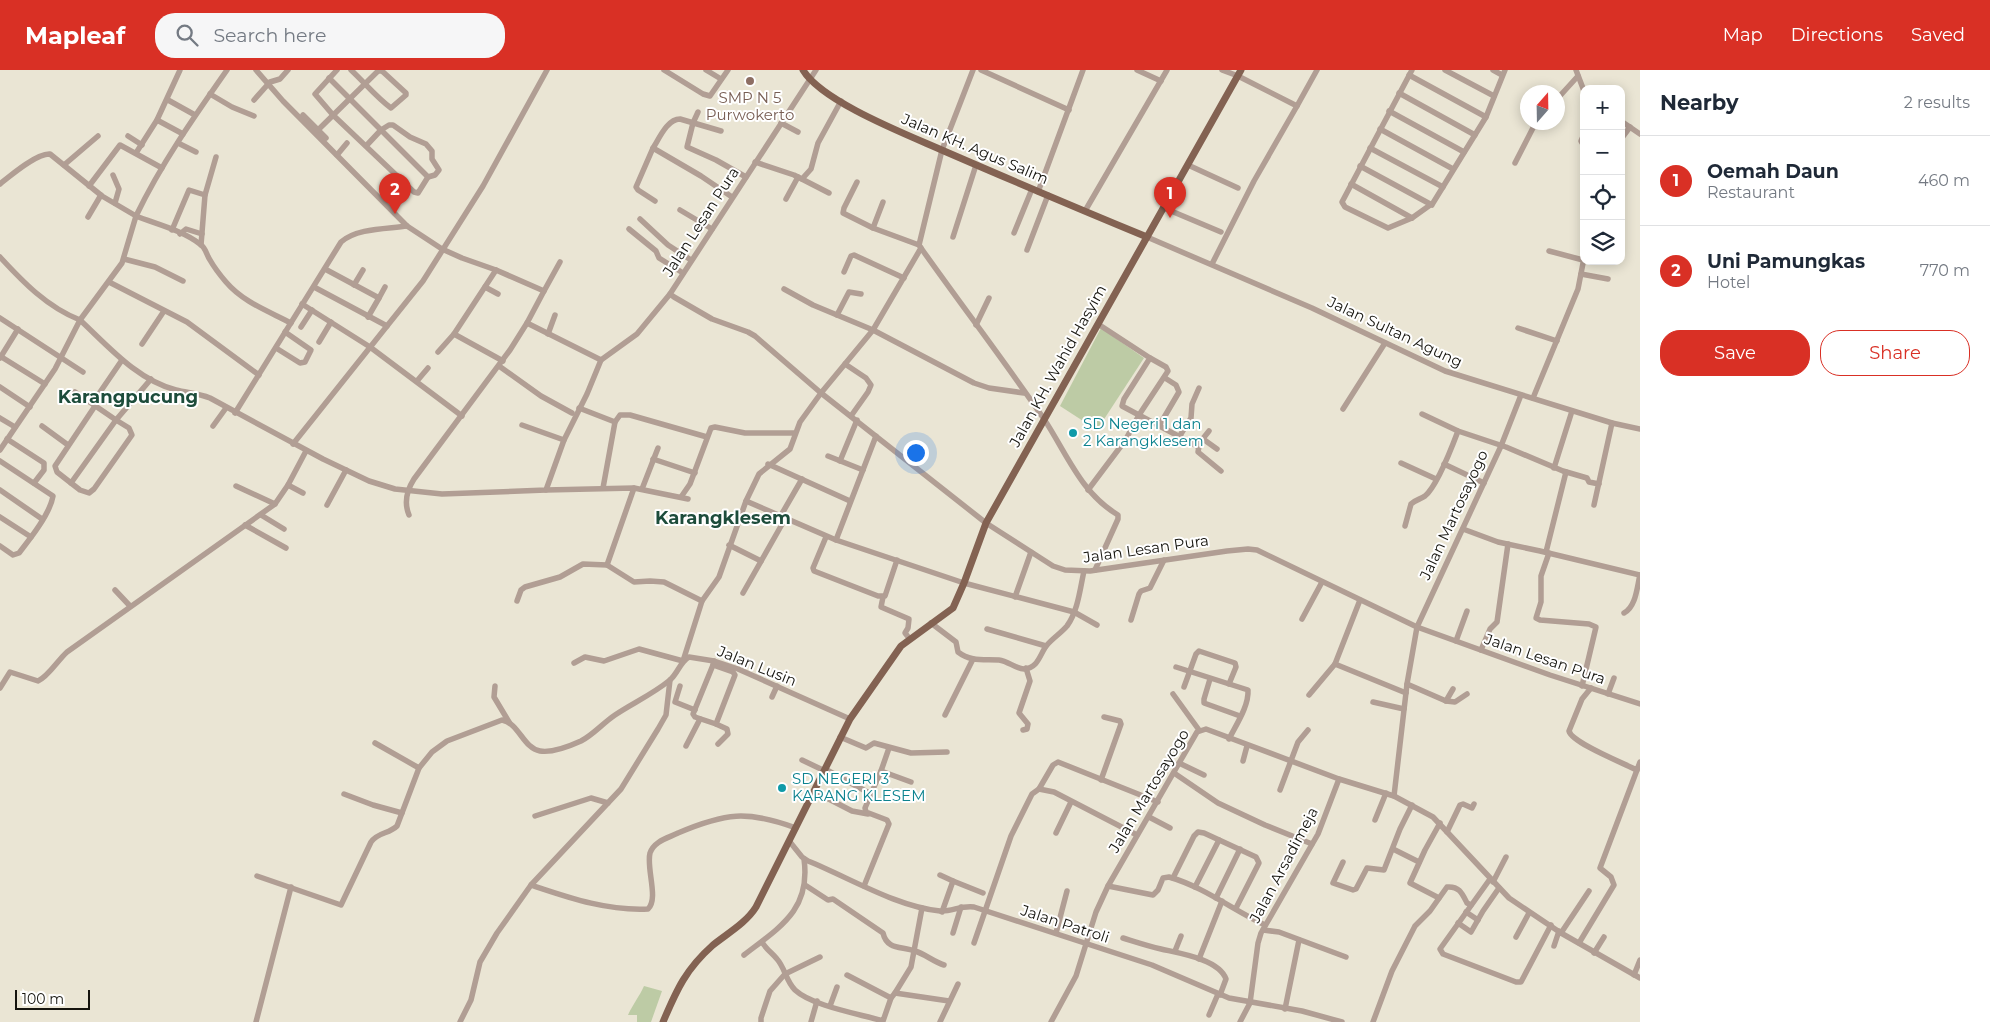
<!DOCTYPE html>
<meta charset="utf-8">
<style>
:root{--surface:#fff;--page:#f6f6f7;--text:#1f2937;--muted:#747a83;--line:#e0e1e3;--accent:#d93025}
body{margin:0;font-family:Montserrat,sans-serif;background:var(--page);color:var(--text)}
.controls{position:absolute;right:15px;top:15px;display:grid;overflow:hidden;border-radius:10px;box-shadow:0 2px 12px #0003}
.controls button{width:45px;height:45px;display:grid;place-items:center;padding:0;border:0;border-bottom:1px solid var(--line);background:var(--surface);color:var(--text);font:25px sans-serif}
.compass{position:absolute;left:1520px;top:15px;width:45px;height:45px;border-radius:50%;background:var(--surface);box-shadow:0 2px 12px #0003;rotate:20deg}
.scale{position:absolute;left:15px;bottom:12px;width:75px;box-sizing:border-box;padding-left:5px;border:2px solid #15140e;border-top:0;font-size:14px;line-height:18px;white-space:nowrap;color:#15140e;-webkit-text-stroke:4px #fff;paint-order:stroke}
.you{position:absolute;left:915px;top:382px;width:18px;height:18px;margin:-12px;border:4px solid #fff;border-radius:50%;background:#1a73e8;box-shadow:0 0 0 8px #1a73e833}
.badge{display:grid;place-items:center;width:32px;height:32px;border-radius:50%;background:var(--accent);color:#fff;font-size:16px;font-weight:700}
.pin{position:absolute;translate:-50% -41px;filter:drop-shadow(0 1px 2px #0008)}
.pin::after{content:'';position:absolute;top:26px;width:18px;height:15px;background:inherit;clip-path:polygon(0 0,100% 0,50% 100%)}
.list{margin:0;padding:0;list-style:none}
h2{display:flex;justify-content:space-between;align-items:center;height:65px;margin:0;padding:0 20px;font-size:21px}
h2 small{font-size:16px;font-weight:400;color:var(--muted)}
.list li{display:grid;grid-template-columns:32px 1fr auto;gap:15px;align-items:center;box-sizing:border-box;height:90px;padding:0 20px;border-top:1px solid var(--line)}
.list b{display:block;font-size:19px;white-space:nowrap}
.list p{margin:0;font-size:16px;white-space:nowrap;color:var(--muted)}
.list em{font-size:16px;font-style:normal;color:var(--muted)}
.actions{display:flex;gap:10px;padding:15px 20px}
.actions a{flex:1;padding:11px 0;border:1px solid var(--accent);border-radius:20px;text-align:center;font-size:18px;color:var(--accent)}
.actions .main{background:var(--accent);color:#fff}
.icon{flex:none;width:28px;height:28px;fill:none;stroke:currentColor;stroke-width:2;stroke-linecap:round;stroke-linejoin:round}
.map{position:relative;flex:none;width:1640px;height:952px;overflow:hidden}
header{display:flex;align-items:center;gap:30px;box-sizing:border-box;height:70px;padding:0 25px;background:var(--accent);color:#fff}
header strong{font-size:24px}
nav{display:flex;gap:28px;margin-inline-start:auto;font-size:18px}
.search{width:350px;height:45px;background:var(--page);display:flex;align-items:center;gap:12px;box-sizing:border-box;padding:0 18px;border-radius:20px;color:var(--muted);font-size:19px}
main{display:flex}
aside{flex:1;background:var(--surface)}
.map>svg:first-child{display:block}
</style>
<header>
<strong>Mapleaf</strong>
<div class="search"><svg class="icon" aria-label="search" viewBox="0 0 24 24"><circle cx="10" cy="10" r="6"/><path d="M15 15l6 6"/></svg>Search here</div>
<nav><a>Map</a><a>Directions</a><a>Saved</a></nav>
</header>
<main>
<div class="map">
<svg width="1640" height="952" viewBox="0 0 1640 952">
<rect width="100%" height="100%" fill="#eae5d4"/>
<g fill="#bdcba5">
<polygon points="1101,258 1144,288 1097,360 1060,336"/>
<path d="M644 916 662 921 651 952H637V945H628C633 934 639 927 644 916Z"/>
</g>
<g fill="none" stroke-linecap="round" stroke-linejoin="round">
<g stroke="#b19e94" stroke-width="5.5">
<polyline points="256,0 283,31 407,156 442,179 462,188 496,200 544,221 527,253 601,290 637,264 670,224"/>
<polyline points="337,0 315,24 333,45 414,122 418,123 428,107 435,105 439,100 432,89 432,81 426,74 410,67 393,55 389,55 381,60 366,76"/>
<polyline points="664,0 703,24 710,26 728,0"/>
<polyline points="706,0 721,9"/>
<polyline points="816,0 670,224 674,227 712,249 748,262 755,266 821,323 986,453 1053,496 1065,500 1090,501 1227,481 1248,479 1257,480 1417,557 1550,605 1640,634"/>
<polyline points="981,0 1069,40"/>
<polyline points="1137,0 1161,11"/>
<polyline points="1222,0 1238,6 1297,36 1317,0"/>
<polyline points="1412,0 1342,132 1345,137 1388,158 1412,148 1433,133 1486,47 1505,0"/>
<polyline points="1445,0 1494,26"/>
<polyline points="1493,0 1502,5"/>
<polyline points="1576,0 1584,21"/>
<polyline points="1409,5 1486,47"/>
<polyline points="329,8 428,107"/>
<polyline points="1399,23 1475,65"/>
<polyline points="210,24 232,37 254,46"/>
<polyline points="1558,28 1578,6"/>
<polyline points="168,30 195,45"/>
<polyline points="254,30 270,12 280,9 288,0"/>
<polyline points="1389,41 1464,82"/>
<polyline points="698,42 693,53 687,77 716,90 746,107"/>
<polyline points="303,45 326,68"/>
<polyline points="157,50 183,64"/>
<polyline points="1621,51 1640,64"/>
<polyline points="781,53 798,62"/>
<polyline points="1380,59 1453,99"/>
<path d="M318 60 378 1H382L406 23V25L391 38C377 28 364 12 351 0"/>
<path d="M721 61 680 49C667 49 659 69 653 78L701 106 732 127"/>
<polyline points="1584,64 1581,71 1584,76"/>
<polyline points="128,66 142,75"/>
<polyline points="1621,69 1630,57"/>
<polyline points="178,73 196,82"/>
<polyline points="653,78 636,117 638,120 655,131"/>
<polyline points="1370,78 1443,117"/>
<polyline points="136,83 157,50 180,0"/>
<polyline points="337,85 347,73"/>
<polyline points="755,92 794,105 829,123"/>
<polyline points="1515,93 1536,52"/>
<polyline points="64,95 98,66"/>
<polyline points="1188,95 1238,118"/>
<polyline points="1360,96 1432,135"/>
<polyline points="113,105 119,119 115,133"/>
<polyline points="802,109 811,99 818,73 841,31"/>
<polyline points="857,112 844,138 843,143 873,158 919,175"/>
<path d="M0 114C11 105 37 83 50 84L102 126 136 146C161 94 194 47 227 0"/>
<polyline points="1351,114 1412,148"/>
<polyline points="89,116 120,75 162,98"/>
<polyline points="1038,122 1083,0"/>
<polyline points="205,125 216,87"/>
<polyline points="786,129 798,107"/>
<polyline points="1164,138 1221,162"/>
<polyline points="680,140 712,159"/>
<polyline points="1085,141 1167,0"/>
<polyline points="88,147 101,125"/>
<polyline points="640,149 668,175 691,190"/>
<polyline points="873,158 883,132"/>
<polyline points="629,159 656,181 659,188 683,203"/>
<polyline points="172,160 189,120 205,125 201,175"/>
<polyline points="1014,163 1032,119"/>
<polyline points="180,164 186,159 202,164"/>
<polyline points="953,167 976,95"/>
<polyline points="1147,167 1312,238 1445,301 1612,353 1640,359"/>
<path d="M921 178C962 236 1005 292 1044 349 1067 384 1081 423 1118 445V449L1095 500"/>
<polyline points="1027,180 1048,125"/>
<polyline points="1549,181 1583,190"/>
<path d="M0 187C23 212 47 237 80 250L122 193 136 146C156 154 182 160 200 174 206 178 206 184 210 190 214 197 220 205 226 212 243 232 268 241 291 253"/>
<polyline points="124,189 155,197 183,211"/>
<polyline points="1212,194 1254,111 1297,36"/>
<polyline points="325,199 379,228 368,247"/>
<polyline points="844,202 851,186 854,185 904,208"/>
<polyline points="1581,204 1608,209"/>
<polyline points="109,212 187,252 259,305"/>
<polyline points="354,215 363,200"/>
<polyline points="485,217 498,224"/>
<polyline points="784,219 813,235 873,260 974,313 989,318 1024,323"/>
<polyline points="544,221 560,192"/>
<polyline points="379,228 385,217"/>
<polyline points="302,234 370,277 462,346"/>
<polyline points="837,245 849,222 861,224"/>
<polyline points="0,248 83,302"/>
<polyline points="1098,254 1150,288 1124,329 1122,336 1197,376 1209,361"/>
<polyline points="976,255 989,228"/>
<polyline points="387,256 423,211 483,116 547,0"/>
<polyline points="301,257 312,240"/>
<polyline points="1518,258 1557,271"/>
<polyline points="454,264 496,200"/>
<polyline points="548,264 555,245"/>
<polyline points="319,272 331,252"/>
<polyline points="142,274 164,241"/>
<polyline points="276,278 300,293 305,292 311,280 285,262"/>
<polyline points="438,282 454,264 503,291"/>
<polyline points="0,286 45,314"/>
<polyline points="0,288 18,259"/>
<polyline points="845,294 866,308 871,315 868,322 851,346"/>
<polyline points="499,296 541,326 572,343"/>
<polyline points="417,311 428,298"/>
<polyline points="0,317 30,337"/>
<polyline points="75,322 116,350 71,413 57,402 55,396 95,336"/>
<polyline points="1521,325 1501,376 1417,557 1407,614 1394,726 1433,747 1509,828 1561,863 1640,908"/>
<polyline points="96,328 122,290"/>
<polyline points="1533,328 1578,219 1584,188"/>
<polyline points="579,338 615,352"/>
<polyline points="1343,339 1385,273"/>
<path d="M235 343 341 172C357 158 387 159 407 156"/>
<polyline points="1422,344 1458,361 1506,377 1563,401 1587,408 1589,412 1599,414"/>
<polyline points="0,348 15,357"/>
<polyline points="522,355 564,370"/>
<polyline points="42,356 68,375"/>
<polyline points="213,356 226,338"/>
<polyline points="1159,356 1179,322 1176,315 1165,308"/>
<polyline points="1179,367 1191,348 1192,334 1199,318"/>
<polyline points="7,369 44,393 44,400 34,413"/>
<polyline points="1126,369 1139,345 1168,301 1166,297 1150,288"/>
<polyline points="1203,369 1217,379"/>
<polyline points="293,374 387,256 314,217"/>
<polyline points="1199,376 1198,382 1221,401"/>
<path d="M0 380 55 299 80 250C108 276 137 310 176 320 188 323 198 323 210 328L323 389 369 411 395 419 442 424 546 420 564 370 587 324 601 290"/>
<polyline points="828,386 863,400"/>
<polyline points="653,389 695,403"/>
<path d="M0 391 53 426C50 444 30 469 19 483L13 485 0 476"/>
<polyline points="840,391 857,350"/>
<polyline points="1401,393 1436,409"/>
<polyline points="768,394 850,431"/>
<polyline points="1444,394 1484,413"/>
<polyline points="1554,398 1572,341"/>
<polyline points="71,413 80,420 89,423 94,419 132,365 129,358 116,350 151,309"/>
<polyline points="288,415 303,423"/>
<polyline points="236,416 275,434 288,415 306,381"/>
<polyline points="603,418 615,352 620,345 630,345 707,367"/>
<polyline points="642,419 658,378"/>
<polyline points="0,420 42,449"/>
<polyline points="546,420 634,418 688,429"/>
<polyline points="1088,420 1121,376"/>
<polyline points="681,427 690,414 711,358 715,357 745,363 795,363"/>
<polyline points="746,431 836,470 964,513 1074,542 1097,555"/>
<polyline points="327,435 346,400"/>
<polyline points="1594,435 1612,353"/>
<polyline points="261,445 284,459"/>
<path d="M409 445C404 433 407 420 414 409L510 280 527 253"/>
<polyline points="0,447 31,467"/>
<polyline points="780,447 802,409"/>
<polyline points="245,455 286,478"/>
<path d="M1405 456 1411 434C1415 430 1421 429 1425 426 1437 416 1452 377 1458 361"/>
<polyline points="1463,459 1498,472 1540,481 1640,505"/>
<polyline points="826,467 813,498 814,501 878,526 885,526 897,490"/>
<polyline points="836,470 876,366"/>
<polyline points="729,475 761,491"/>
<polyline points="1546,482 1566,402"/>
<polyline points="1549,483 1541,506 1541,532 1536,548 1540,550 1589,554 1596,557 1582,616"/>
<polyline points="607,495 634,418"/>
<polyline points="115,520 130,536"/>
<polyline points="743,523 785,449"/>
<polyline points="883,527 881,537 909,549 908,558 905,563 909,568"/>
<polyline points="1015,527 1031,482"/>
<polyline points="517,531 521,520 525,517 560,507 583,494 607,495 634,512 650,511 664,512 702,531"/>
<path d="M1624 543C1636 537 1637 517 1640 505"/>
<polyline points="1302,549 1322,512"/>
<polyline points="1131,550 1139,524 1141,521 1150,518 1164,490"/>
<path d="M931 553 956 572 958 582C971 592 984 589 999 590 1008 591 1016 599 1024 599 1039 598 1040 583 1047 575 1053 568 1061 563 1067 556 1078 541 1080 519 1084 501"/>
<polyline points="987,559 1046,576"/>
<polyline points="1456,571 1467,541"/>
<polyline points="1481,580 1490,559 1497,552 1508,474"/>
<polyline points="714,591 713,595 733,602 735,605 716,654 727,659 728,664 718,674"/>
<polyline points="574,593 585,587 604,591 639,579 683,591 702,531 719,507 746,431 759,404 790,379 800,352 821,323 873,260 921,178 919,175 942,80 973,0"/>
<polyline points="1335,594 1360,530"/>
<polyline points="713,595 693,644 695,647 716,654"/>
<path d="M1176 597 1248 620C1249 636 1236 655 1229 669"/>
<polyline points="1210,609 1204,629 1204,633 1240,646"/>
<polyline points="1407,614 1446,631 1453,619"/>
<polyline points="495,616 494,627 509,652"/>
<polyline points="680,616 675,632 695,640"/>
<polyline points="1184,617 1196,584 1199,581 1235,593 1236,597 1229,614"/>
<path d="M0 618 10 602 38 611C48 607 58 590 67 582L275 434"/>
<path d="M1591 618 1582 629 1569 661C1572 673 1623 693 1637 700L1640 692"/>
<polyline points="1173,624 1199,660"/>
<polyline points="1608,624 1614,608"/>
<polyline points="1309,625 1335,594 1406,623"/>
<polyline points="772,627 777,616"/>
<polyline points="1446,631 1455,632 1467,624"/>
<polyline points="1373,632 1404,639"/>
<polyline points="945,645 973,589"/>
<polyline points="1023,660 1027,659 1028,654 1019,643 1030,611 1026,598"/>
<polyline points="840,667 866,678 874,673 911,683 947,682"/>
<polyline points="375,673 419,698"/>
<polyline points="686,676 700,649"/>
<polyline points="802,690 825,701"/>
<polyline points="1243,691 1247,676"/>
<polyline points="1179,693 1204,705"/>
<polyline points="825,699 871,724 881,701 911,712"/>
<polyline points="881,701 889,678"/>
<polyline points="1174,703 1218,733 1265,755 1312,774"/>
<polyline points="1101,710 1121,654 1120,651 1104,647"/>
<polyline points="1039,719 1053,695 1058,692 1158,732"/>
<polyline points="1280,720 1298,672 1308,660"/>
<polyline points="815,722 852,741 868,744"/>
<polyline points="344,724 373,735 402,743"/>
<polyline points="535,746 591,728 608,733"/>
<polyline points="1149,747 1170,758"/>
<polyline points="1375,750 1386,723"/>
<polyline points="1447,762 1460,735 1463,734 1472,738 1474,734"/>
<polyline points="1056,763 1071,732"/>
<path d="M790 772 802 787 808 791C848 807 897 837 940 841 951 842 962 835 974 837L1152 895 1229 928 1302 941 1342 952"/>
<polyline points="1393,779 1419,792"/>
<polyline points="1343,792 1333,813 1353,820 1356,819 1367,798 1384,800 1400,759 1412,735"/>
<polyline points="940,805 953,811"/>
<path d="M257 806 341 835 371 772C378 762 389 764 397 756L419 698 432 682 447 671 502 650C519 653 523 678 540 681 552 683 570 676 581 671 593 665 603 653 615 645 633 633 653 624 670 610 678 603 680 592 689 587L714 591 738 599 850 649"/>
<polyline points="1173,808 1194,766 1198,762 1204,763 1256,787 1259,793 1236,838"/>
<polyline points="1490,809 1440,879 1443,884 1516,912 1521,912 1551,855"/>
<polyline points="1493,812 1506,787"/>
<path d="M531 815C570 828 607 841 648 839 659 829 646 798 650 783 654 771 668 768 678 763 725 743 747 740 796 758"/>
<path d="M805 815 828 830 833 829 883 863C887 880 901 876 915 881 925 884 934 892 944 895"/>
<polyline points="864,816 889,754 887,750 866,742 865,738 871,724"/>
<path d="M1108 816 1153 825 1158 820 1163 808 1169 807C1204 817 1233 840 1265 855"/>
<polyline points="1195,817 1219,770"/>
<polyline points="1216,828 1240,779"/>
<polyline points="1439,828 1410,813 1425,780 1440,753"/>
<polyline points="942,842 953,811 983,823"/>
<polyline points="1466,842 1478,850"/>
<polyline points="1458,853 1471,862 1483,841 1499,818"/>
<polyline points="1263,860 1279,862 1346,887"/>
<polyline points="953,863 961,837"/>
<polyline points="1056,863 1067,821"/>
<polyline points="1561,863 1589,821"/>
<polyline points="1516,867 1529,843"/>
<path d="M1123 868C1136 872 1148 876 1161 879 1178 883 1219 889 1226 909L1220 925"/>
<path d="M762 872C766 879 772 883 777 889 785 898 786 911 795 920 812 936 860 944 883 951L891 928 895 923 911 897 922 838"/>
<polyline points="974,873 1011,766 1032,724 1039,719 1054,722 1137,765"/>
<polyline points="1579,873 1614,815 1611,807 1600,798 1637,700"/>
<polyline points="1554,876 1559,861"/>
<polyline points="1175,881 1181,866"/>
<polyline points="1594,883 1604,867"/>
<path d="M744 885C780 857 811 840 804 789"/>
<polyline points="1199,889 1222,831"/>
<polyline points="847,905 891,928"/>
<polyline points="1634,905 1640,890"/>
<polyline points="895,923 949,931"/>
<polyline points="830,936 837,917"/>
<polyline points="1285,939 1299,870"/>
<polyline points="1209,945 1218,924"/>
<polyline points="256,952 291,817"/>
<polyline points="460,952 471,930 480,892 497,863 531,815 621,719 658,659 666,645 670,610"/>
<polyline points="761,952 761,948 770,921 785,904 820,887"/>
<polyline points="811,952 817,931"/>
<polyline points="940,952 958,914"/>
<polyline points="1051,952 1076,906 1096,842 1108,816 1197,662 1206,659 1339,709 1394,726"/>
<polyline points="1240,952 1250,933 1258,873 1261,863 1318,764 1339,709"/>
<path d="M1373 952 1392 901 1415 856 1430 841 1447 817C1459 816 1462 823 1467 833L1471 835"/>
</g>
<g stroke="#836252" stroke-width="7">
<path d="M803 0C822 32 908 65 944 81 1011 110 1079 139 1147 167"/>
<path d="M663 952C677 919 686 899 713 875 728 863 746 853 756 837L850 649 901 576 953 538 964 513 986 453 1241 0"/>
</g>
</g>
<circle fill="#8d6e63" stroke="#fff" stroke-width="2" cx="750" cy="11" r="5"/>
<g fill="#0f9aa8" stroke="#fff" stroke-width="2">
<circle cx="1073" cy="363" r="5"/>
<circle cx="782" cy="718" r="5"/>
</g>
<g text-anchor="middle" stroke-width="4" stroke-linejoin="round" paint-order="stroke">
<g font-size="15" fill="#785e54" stroke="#fff">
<text x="750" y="33">SMP N 5<tspan x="750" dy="17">Purwokerto</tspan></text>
</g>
<g font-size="15" fill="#15140e" stroke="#fff">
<text transform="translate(975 79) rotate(23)" y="5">Jalan KH. Agus Salim</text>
<text transform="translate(701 152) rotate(-57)" y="5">Jalan Lesan Pura</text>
<text transform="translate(1395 262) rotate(25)" y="5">Jalan Sultan Agung</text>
<text transform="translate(1058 296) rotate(-61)" y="5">Jalan KH. Wahid Hasyim</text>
<text transform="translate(1454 445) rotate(-65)" y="5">Jalan Martosayogo</text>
<text transform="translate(1146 479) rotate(-8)" y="5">Jalan Lesan Pura</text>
<text transform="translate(1545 589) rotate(19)" y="5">Jalan Lesan Pura</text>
<text transform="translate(757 596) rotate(22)" y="5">Jalan Lusin</text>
<text transform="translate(1149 721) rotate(-59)" y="5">Jalan Martosayogo</text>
<text transform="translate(1284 795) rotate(-62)" y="5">Jalan Arsadimeja</text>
<text transform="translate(1065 854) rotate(18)" y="5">Jalan Patroli</text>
</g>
<g font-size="15" fill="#0d838f" stroke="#fff" text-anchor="start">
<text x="1083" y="359">SD Negeri 1 dan<tspan x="1083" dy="17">2 Karangklesem</tspan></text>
<text x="792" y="714">SD NEGERI 3<tspan x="792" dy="17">KARANG KLESEM</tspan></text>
</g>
<g font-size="18" font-weight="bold" fill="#1d4c3b" stroke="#fff">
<text x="128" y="333">Karangpucung</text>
<text x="723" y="454">Karangklesem</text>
</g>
</g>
</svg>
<div class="controls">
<button>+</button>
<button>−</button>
<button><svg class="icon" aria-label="locate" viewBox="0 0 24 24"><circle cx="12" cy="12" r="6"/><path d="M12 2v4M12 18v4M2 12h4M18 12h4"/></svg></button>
<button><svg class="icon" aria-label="layers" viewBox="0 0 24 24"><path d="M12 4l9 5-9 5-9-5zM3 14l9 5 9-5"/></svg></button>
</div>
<svg class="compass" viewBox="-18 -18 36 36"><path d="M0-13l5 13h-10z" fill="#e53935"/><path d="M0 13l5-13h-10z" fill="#747a83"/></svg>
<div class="scale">100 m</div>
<div class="you"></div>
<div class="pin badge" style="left:1170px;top:148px">1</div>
<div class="pin badge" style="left:395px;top:144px">2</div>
</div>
<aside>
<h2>Nearby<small>2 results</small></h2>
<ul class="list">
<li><span class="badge">1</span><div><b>Oemah Daun</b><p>Restaurant</p></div><em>460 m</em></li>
<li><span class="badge">2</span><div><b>Uni Pamungkas</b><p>Hotel</p></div><em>770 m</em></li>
</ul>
<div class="actions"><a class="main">Save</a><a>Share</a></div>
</aside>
</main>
